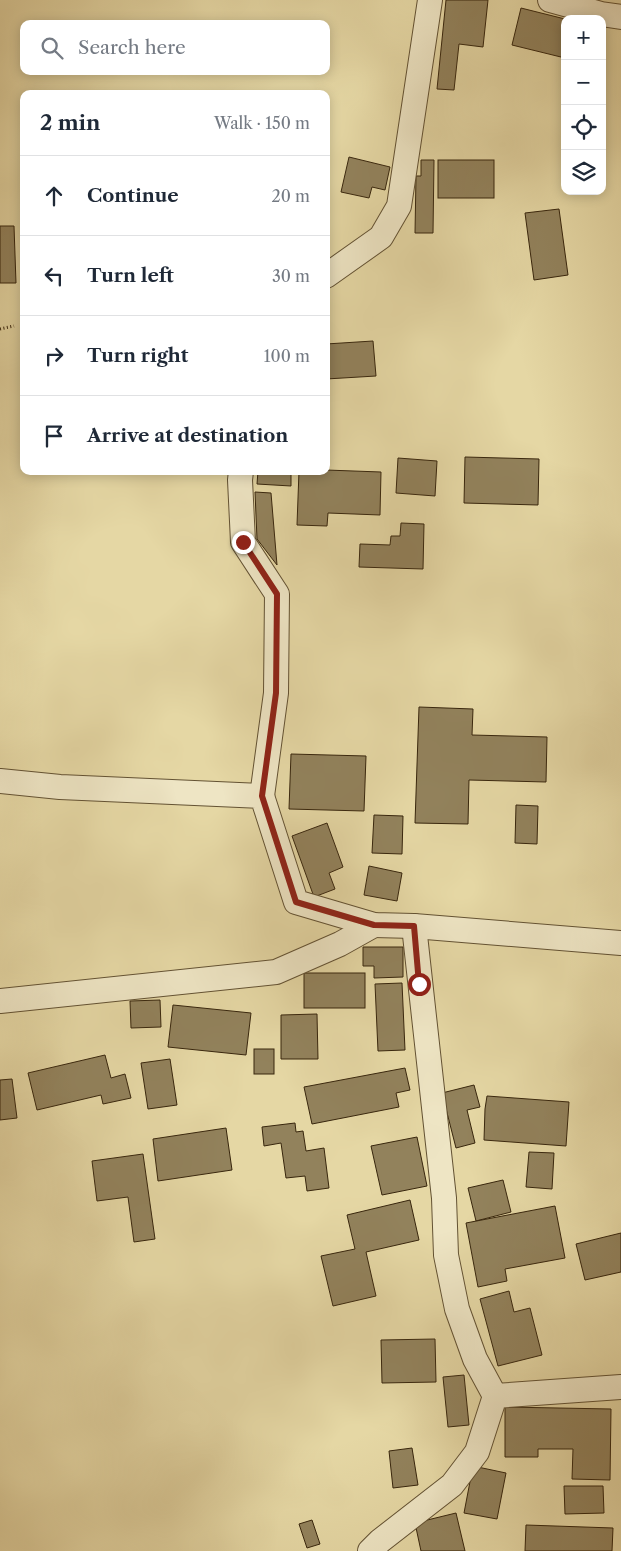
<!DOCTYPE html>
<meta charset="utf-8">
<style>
:root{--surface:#fff;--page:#f6f6f7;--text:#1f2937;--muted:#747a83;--line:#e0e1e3}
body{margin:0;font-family:"Libre Caslon Text",serif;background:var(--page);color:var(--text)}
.controls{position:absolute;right:15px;top:15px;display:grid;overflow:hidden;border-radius:10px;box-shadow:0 2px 12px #0003}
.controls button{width:45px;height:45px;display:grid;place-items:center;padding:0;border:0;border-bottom:1px solid var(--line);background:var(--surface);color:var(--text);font:25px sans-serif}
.stop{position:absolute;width:15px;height:15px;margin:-11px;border:4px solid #8f2418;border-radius:50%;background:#fff}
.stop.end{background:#8f2418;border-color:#fff;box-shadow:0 1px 5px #0008}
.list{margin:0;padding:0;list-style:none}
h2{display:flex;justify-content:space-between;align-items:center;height:65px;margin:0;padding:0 20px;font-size:21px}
h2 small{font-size:16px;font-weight:400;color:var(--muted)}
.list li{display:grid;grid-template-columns:32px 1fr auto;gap:15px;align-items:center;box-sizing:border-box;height:80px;padding:0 20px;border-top:1px solid var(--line)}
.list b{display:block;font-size:19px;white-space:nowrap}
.list em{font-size:16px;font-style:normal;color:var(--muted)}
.icon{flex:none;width:28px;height:28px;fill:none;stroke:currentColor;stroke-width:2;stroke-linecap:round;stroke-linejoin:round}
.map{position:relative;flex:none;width:621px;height:1551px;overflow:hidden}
.search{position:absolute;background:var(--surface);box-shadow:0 2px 12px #0003;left:20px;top:20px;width:310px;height:55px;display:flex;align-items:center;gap:12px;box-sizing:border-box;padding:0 18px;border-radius:10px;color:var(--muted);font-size:19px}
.panel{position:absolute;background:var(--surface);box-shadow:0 2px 12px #0003;left:20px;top:90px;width:310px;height:385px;border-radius:10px}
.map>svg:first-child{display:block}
</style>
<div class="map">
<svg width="621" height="1551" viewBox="0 0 621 1551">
<rect width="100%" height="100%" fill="#e5d7a4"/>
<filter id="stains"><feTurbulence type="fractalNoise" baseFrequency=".004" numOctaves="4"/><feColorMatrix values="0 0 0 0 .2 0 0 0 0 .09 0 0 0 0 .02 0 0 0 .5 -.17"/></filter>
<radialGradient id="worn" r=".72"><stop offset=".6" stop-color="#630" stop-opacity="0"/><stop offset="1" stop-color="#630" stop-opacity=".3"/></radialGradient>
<g fill="#92825c" stroke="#38260d">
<polygon points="446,0 488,0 483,47 459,44 454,90 437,89"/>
<polygon points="521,8 565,19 565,58 512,45"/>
<polygon points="349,157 390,167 385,190 372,187 369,198 341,192"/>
<polygon points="421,160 434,160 433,233 415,233 416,176 421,176"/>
<rect x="438" y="160" width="56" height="38"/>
<polygon points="559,209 568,275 534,280 525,213"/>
<polygon points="0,226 14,226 16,283 0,283"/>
<polygon points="373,341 376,376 326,379 326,344"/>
<polygon points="465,457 539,459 538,505 464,503"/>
<polygon points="398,458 437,461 435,496 396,493"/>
<polygon points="326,470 381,472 380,515 328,513 327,526 297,525 299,471"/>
<polygon points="258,471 291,471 291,486 257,484"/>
<polygon points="255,492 271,493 277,565 257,539"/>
<polygon points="401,523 424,524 423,569 359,567 360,544 390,545 391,536 400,536"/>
<polygon points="419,707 473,709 472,735 547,737 546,782 469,780 468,824 415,823"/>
<polygon points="291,754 366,756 364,811 289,809"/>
<polygon points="516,805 538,806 537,844 515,843"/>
<polygon points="374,815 403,816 402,854 372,853"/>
<polygon points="327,823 343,867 329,873 335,889 314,897 292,836"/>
<polygon points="369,866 402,873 397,901 364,895"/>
<polygon points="363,947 403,947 403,977 374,978 374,966 363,966"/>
<rect x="304" y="973" width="61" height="35"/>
<polygon points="402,983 405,1050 378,1051 375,984"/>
<polygon points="160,1000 161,1027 131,1028 130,1001"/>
<polygon points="173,1005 251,1013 246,1055 168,1047"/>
<polygon points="317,1014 318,1059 281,1059 281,1015"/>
<rect x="254" y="1049" width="20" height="25"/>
<polygon points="105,1055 111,1078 125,1074 131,1098 103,1104 101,1095 37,1110 28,1073"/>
<polygon points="170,1059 177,1105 148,1109 141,1063"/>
<polygon points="405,1068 410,1090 396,1093 399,1107 312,1124 304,1087"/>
<polygon points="12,1079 17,1118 0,1120 0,1080"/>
<polygon points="474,1085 480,1107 467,1110 475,1143 456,1148 442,1093"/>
<polygon points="487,1096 569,1102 566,1146 484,1140 485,1109"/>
<polygon points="295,1123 296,1132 303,1131 306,1151 324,1148 329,1188 307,1191 305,1176 286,1178 281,1143 264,1146 262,1127"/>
<polygon points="226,1128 232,1170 158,1181 153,1139"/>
<polygon points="417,1137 427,1186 382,1195 371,1146"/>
<polygon points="529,1152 554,1153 552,1189 526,1187"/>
<polygon points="143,1154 155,1239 134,1242 128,1197 97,1201 92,1161"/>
<polygon points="503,1180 511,1212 476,1221 468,1188"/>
<polygon points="410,1200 419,1240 366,1252 376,1296 333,1306 321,1256 355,1249 347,1215"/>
<polygon points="555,1206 565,1258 505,1269 507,1281 478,1287 466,1223"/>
<polygon points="621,1233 621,1272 585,1280 576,1244"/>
<polygon points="509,1291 514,1312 530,1308 542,1355 498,1366 480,1299"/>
<polygon points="435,1339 436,1382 382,1383 381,1340"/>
<polygon points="464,1375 469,1425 448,1427 443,1377"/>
<polygon points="505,1407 611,1409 610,1480 572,1479 573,1449 538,1449 538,1457 505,1457"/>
<polygon points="412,1448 418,1485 393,1488 389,1451"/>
<polygon points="473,1466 506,1473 497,1519 464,1513"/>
<polygon points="564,1486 603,1486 604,1513 565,1514"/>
<polygon points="456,1513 465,1551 421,1551 415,1523"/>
<polygon points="312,1520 320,1544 307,1548 299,1524"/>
<polygon points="526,1525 613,1528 612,1551 525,1551"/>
</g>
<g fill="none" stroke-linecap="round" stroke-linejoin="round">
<g stroke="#635233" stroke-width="26">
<g id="minor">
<polyline points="550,0 601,14 621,17"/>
<polyline points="326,276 381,237 399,206 430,0"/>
<polyline points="241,471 240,480 243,542 277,594 276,693 262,796"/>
<polyline points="0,781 60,787 262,796 296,902 374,925 414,926 621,943"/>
<polyline points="414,926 444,1198 446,1255 457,1309 475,1359 495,1396"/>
<polyline points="0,1001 276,972 340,944 374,925"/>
<polyline points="370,1551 380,1541 452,1485 477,1452 495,1396 621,1387"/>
</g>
</g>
<polyline stroke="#38260d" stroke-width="3" stroke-dasharray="1 2.5" stroke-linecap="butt" points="0,329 14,326"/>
<use href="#minor" stroke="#eee5c4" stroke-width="24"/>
</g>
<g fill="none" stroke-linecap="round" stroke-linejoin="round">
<polyline stroke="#8f2418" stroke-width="6" points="243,542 277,594 276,693 262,796 296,902 374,925 414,926 419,984"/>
</g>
<rect width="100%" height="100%" filter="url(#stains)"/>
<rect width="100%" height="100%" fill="url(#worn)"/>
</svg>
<div class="controls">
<button>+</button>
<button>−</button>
<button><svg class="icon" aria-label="locate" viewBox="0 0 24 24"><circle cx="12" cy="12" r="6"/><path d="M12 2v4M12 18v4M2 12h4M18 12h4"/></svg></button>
<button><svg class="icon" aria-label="layers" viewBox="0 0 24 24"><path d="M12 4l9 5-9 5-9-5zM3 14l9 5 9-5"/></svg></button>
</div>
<div class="stop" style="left:419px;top:984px"></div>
<div class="stop end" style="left:243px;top:542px"></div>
<div class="search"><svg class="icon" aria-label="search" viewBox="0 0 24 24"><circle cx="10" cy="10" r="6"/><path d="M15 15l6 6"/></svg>Search here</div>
<section class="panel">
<h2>2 min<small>Walk · 150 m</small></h2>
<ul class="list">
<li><svg class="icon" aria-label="ahead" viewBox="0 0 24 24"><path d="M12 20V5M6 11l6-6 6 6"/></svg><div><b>Continue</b></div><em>20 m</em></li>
<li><svg class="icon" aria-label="left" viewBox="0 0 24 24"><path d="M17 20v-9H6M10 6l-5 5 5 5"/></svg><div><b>Turn left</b></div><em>30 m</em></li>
<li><svg class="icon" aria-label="right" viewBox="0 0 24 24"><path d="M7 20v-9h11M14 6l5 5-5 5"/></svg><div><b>Turn right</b></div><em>100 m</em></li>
<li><svg class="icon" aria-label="arrive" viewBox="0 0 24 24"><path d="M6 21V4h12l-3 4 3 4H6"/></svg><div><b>Arrive at destination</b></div></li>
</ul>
</section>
</div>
